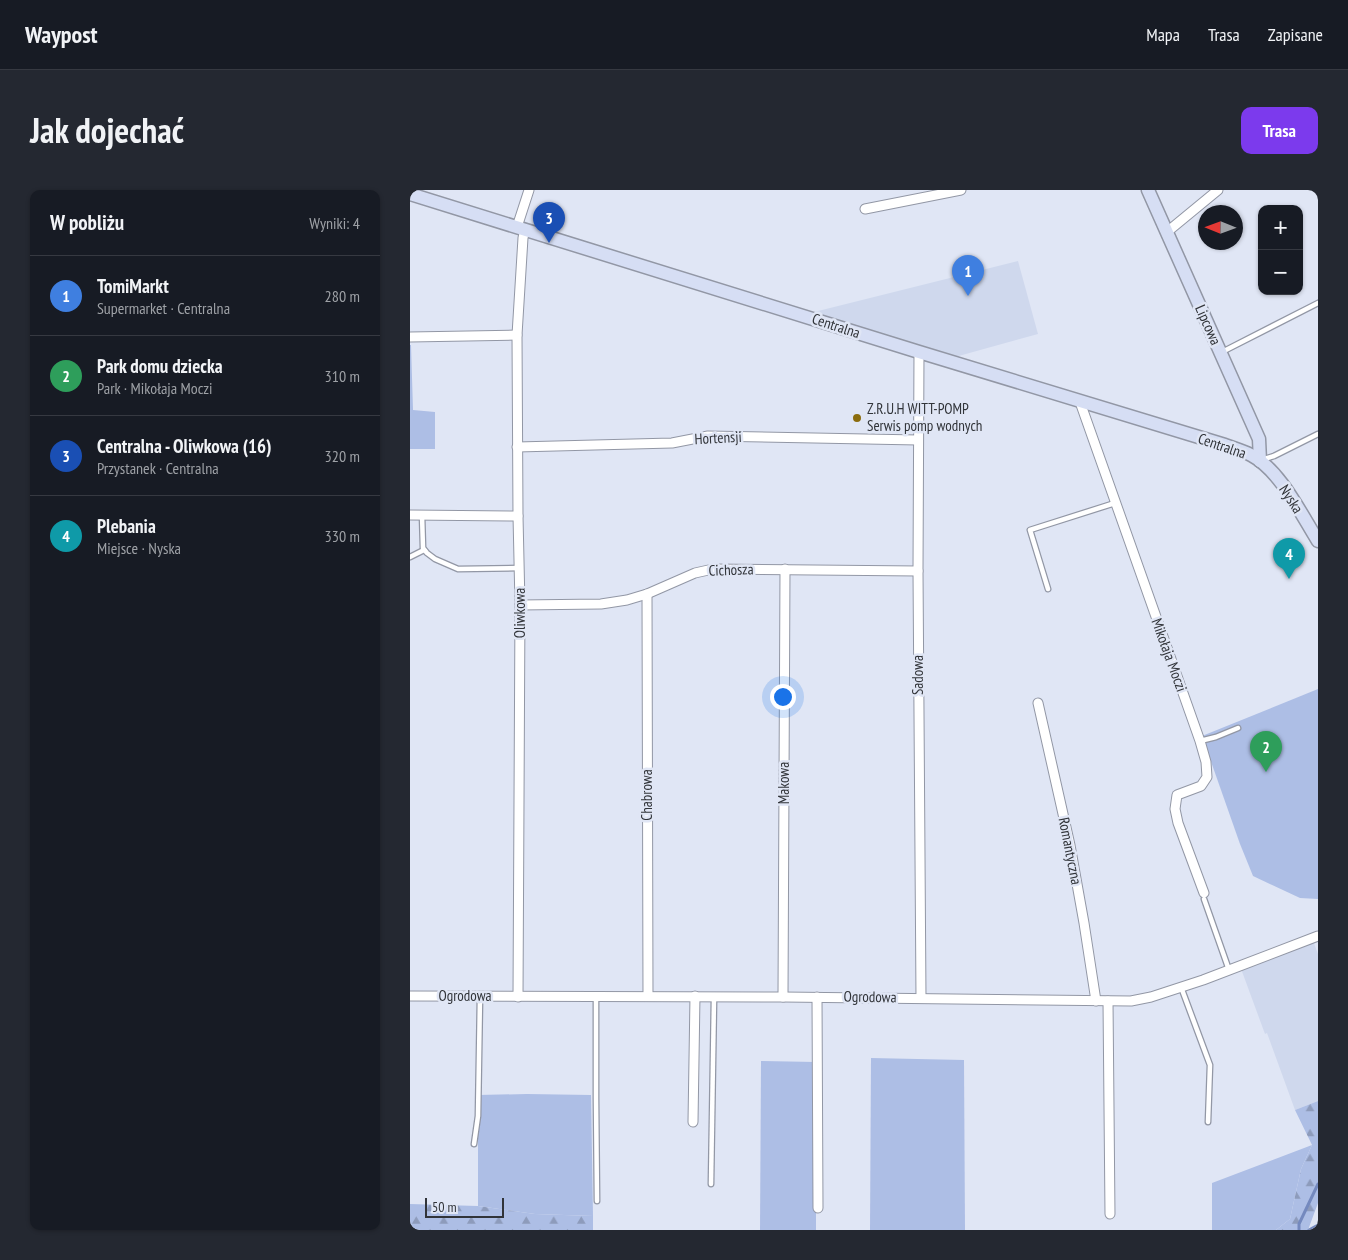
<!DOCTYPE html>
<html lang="pl">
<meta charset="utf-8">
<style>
:root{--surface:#171b24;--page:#242831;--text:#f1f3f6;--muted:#9ea1a6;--line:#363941;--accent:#7c3aed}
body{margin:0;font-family:"PT Sans Narrow",sans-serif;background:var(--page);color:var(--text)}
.controls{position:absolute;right:15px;top:15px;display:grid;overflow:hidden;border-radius:10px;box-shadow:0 1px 4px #0004}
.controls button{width:45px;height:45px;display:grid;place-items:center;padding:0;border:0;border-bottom:1px solid var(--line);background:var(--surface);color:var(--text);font:25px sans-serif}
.compass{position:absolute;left:788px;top:15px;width:45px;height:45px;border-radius:50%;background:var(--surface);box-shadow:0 1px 4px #0004;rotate:271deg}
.scale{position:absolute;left:15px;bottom:12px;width:79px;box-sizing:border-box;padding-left:5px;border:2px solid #313439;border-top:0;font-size:14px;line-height:18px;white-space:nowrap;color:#313439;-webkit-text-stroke:4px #e0e6f5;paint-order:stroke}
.you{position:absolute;left:372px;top:506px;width:18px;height:18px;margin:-12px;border:4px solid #fff;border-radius:50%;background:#1a73e8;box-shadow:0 0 0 8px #1a73e833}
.badge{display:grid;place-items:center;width:32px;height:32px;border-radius:50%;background:var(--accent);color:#fff;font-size:16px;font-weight:700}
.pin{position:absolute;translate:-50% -41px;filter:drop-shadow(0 1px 2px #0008)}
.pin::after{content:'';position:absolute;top:26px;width:18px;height:15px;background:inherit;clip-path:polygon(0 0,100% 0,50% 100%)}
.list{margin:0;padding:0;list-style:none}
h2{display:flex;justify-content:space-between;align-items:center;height:65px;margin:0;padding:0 20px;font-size:21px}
h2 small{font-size:16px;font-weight:400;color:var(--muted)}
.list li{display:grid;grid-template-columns:32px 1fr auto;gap:15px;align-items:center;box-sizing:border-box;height:80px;padding:0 20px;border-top:1px solid var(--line)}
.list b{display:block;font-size:19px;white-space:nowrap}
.list p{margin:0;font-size:16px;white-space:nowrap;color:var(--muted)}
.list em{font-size:16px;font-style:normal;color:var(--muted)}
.map{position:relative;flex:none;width:908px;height:1040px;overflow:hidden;border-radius:10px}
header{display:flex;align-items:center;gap:30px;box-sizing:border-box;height:70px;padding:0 25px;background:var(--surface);border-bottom:1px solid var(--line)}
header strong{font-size:24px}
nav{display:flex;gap:28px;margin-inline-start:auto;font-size:18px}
.intro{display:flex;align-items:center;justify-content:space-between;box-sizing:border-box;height:120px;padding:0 30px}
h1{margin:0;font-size:35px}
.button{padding:12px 22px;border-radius:10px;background:var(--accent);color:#fff;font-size:18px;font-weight:700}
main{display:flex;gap:30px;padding:0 30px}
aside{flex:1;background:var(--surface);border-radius:10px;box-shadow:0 1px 4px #0004}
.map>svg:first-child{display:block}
</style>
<header>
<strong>Waypost</strong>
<nav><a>Mapa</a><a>Trasa</a><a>Zapisane</a></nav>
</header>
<div class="intro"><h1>Jak dojechać</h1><a class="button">Trasa</a></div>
<main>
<aside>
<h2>W pobliżu<small>Wyniki: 4</small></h2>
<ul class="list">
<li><span class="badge" style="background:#3f7fe0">1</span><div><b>TomiMarkt</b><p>Supermarket · Centralna</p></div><em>280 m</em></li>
<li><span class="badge" style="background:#2e9e5b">2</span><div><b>Park domu dziecka</b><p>Park · Mikołaja Moczi</p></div><em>310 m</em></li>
<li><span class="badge" style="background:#1a4fb4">3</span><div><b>Centralna - Oliwkowa (16)</b><p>Przystanek · Centralna</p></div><em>320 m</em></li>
<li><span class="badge" style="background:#0f9aa8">4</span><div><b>Plebania</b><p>Miejsce · Nyska</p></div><em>330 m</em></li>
</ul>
</aside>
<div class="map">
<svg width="908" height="1040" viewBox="0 0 908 1040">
<defs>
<pattern id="forest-firs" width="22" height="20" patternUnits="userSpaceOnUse" patternTransform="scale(1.25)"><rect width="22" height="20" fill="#adbee5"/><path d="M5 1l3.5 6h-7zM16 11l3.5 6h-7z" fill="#8d9bbb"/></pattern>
</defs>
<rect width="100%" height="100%" fill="#e0e6f5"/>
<g fill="#cfd8ed">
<polygon points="608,71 628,144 545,167 392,125"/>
<polygon points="902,748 908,764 908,911 885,920 857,843 855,844 830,776"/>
</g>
<g fill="#adbee5">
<polygon points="0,155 1,155 3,220 25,222 25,259 0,259"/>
<polygon points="908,499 908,709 890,708 843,686 830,654 792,546"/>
<polygon points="461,868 554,870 555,1040 460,1040"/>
<polygon points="351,871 406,872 406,1040 350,1040"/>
<polygon points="117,904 181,905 183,1026 125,1024 68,1016 68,905"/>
<polygon points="902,955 891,979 880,1029 866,1040 802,1040 802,993"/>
</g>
<g fill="url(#forest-firs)">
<polygon points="908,911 908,1013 898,1040 866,1040 880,1029 891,979 902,955 885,920"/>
<polygon points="0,1014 68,1016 125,1024 183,1026 183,1040 0,1040"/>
</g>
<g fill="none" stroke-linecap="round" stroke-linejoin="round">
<g stroke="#7489be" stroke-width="3">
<polyline points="889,1040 889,1034 908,994"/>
<polyline points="899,1040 908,1035"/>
</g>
<g stroke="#9297a5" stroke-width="7">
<g id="lane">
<polyline points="812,162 908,113"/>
<polyline points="851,270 864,266 908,244"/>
<polyline points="12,325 13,358 17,363 25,369 48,379 109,378"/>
<polyline points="0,367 14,360"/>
<polyline points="638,399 620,340 705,313"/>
<polyline points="790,551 806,547 828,538"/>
<polyline points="794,709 819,780"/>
<polyline points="771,797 800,875 798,932"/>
<polyline points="186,806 186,908 187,1011"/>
<polyline points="64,954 68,926 70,807"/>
<polyline points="301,994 304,808"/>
</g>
</g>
<g stroke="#9297a5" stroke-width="11">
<g id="street">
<polyline points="455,19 551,0"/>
<polyline points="107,37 119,0"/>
<polyline points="757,42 808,0"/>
<polyline points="0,147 107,145"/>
<polyline points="509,162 508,381 511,808"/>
<polyline points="670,212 790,551 796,572 797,587 791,596 767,605 765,619 768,633 794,703"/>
<polyline points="107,257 262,253 298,246 508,250"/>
<polyline points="0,325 108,326"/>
<polyline points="237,404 238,806"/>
<polyline points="110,415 191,414 217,410 237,404 285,383 303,379 508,381"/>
<polyline points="628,513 660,655 674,733 686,811"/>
<polyline points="0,806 373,807 721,811 741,807 793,790 908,746"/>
<polyline points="108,807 110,415 108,326 107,145 113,48 115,39"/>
<polyline points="373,807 375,379"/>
<polyline points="407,807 408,1018"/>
<polyline points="698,811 700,1024"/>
<polyline points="283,932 285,806"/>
</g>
</g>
<g stroke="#9297a5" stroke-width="15">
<g id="secondary">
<polyline points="738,0 849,249 850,271"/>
<path d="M0 4 509 162 815 255C823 258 833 261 841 265 870 280 891 324 908 351"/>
</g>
</g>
<use href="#lane" stroke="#fff" stroke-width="4.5"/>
<use href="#street" stroke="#fff" stroke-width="9"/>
<use href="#secondary" stroke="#d6def4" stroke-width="12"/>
</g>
<circle fill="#8b6c0d" stroke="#e0e6f5" stroke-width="2" cx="447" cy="228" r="5"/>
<g text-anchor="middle" stroke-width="5" stroke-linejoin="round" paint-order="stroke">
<g font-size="15" fill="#313439" stroke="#e0e6f5">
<text transform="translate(798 135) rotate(66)" y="5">Lipcowa</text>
<text transform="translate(426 136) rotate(18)" y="5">Centralna</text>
<text transform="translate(308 248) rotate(-3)" y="5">Hortensji</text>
<text transform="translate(812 256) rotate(19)" y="5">Centralna</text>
<text transform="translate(881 309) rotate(57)" y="5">Nyska</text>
<text transform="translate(321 380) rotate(-2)" y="5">Cichosza</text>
<text transform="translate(110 423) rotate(-90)" y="5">Oliwkowa</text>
<text transform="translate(759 465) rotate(70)" y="5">Mikołaja Moczi</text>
<text transform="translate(508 485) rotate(-90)" y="5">Sadowa</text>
<text transform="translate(374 593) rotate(-90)" y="5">Makowa</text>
<text transform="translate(237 605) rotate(-90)" y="5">Chabrowa</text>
<text transform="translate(660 661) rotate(79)" y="5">Romantyczna</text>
<text x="55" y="811">Ogrodowa</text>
<text transform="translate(460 807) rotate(1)" y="5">Ogrodowa</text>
</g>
<g font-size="15" fill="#313439" stroke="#e0e6f5" text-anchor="start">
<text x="457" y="224">Z.R.U.H WITT-POMP<tspan x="457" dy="17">Serwis pomp wodnych</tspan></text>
</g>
</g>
</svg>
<div class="controls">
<button>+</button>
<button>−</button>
</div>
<svg class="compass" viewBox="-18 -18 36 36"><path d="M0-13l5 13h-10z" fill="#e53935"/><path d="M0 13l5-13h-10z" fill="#9ea1a6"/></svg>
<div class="scale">50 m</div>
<div class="you"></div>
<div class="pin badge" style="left:558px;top:106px;background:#3f7fe0">1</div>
<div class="pin badge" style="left:856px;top:582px;background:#2e9e5b">2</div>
<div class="pin badge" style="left:139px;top:53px;background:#1a4fb4">3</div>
<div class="pin badge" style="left:879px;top:389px;background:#0f9aa8">4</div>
</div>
</main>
